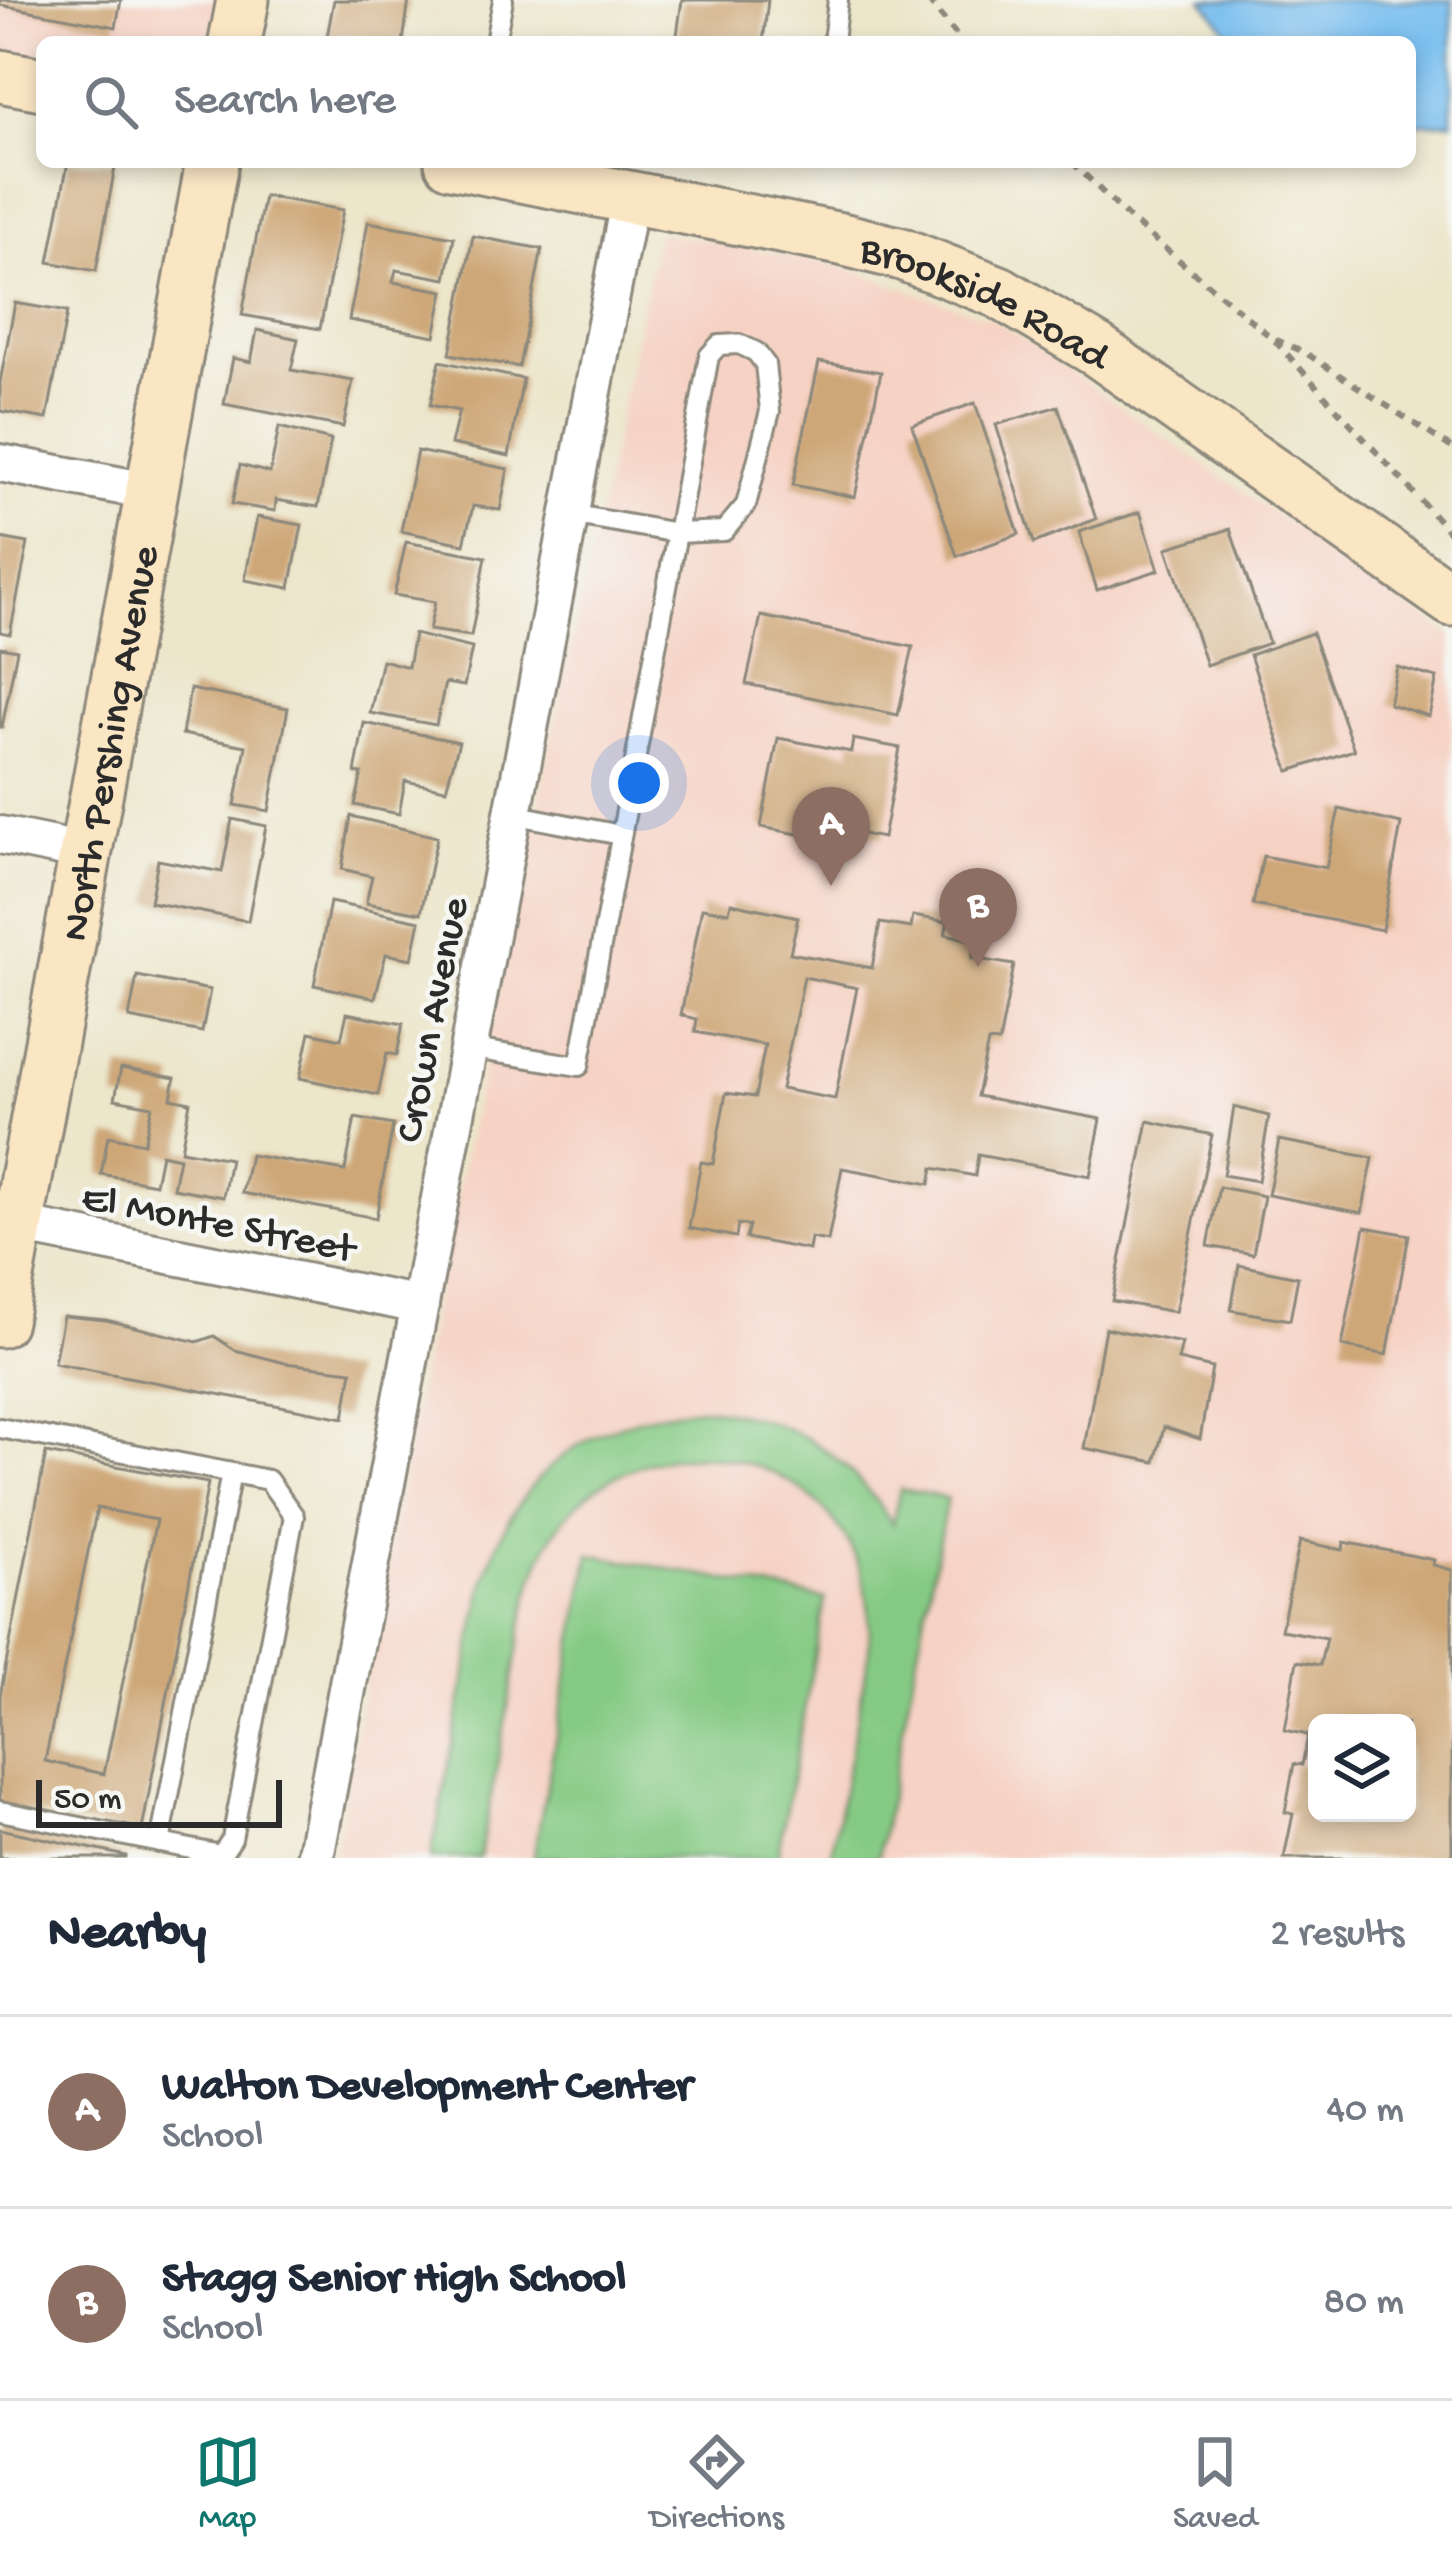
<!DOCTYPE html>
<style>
:root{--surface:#fff;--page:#f2f2f3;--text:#1f2937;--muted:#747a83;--line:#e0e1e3;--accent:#0f766e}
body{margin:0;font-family:"Gochi Hand",sans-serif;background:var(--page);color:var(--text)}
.controls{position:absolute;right:36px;bottom:36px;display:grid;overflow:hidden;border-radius:18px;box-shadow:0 6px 18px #0003}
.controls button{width:108px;height:108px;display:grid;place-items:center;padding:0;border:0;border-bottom:3px solid var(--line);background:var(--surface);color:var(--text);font:60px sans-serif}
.scale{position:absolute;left:36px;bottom:30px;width:246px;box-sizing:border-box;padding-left:12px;border:6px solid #2b2b2b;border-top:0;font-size:33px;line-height:42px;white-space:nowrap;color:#2b2b2b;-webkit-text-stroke:9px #f6f6f2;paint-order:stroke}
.you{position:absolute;left:639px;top:783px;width:42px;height:42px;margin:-30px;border:9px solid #fff;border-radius:50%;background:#1a73e8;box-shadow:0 0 0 18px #1a73e833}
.badge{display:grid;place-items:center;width:78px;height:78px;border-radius:50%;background:var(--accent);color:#fff;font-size:39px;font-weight:700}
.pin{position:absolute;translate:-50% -99px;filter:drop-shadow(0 3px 6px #0008)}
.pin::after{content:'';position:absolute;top:63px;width:42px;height:36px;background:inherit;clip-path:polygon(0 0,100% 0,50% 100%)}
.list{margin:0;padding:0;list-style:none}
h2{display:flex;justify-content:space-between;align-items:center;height:156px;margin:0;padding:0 48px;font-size:51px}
h2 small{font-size:39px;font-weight:400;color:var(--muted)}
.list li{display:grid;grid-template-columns:78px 1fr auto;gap:36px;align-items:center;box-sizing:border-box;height:192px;padding:0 48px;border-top:3px solid var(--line)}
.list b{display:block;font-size:45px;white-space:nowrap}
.list p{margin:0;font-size:39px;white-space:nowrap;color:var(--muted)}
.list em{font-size:39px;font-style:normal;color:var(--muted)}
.icon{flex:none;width:66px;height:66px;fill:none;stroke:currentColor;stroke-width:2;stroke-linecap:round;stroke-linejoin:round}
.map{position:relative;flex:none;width:1452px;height:1858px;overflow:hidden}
.search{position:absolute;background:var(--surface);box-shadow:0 6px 18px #0003;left:36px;right:36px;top:36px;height:132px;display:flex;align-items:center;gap:30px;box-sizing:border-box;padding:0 42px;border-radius:18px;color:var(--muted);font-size:45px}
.sheet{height:540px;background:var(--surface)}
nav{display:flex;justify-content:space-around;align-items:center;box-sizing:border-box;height:168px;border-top:3px solid var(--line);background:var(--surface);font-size:33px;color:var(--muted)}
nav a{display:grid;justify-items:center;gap:6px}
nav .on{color:var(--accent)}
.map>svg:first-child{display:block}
</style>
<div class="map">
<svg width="1452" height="1858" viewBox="0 0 1452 1858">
<rect width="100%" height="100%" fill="#f6f6f2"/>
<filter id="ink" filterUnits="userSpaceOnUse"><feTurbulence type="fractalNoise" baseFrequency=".00833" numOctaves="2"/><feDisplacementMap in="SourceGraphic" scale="24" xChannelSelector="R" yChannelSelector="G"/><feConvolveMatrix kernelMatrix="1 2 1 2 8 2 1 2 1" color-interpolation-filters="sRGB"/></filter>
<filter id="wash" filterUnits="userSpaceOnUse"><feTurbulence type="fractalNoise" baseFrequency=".004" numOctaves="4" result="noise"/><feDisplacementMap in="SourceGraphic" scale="48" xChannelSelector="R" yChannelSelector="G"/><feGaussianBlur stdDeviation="2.7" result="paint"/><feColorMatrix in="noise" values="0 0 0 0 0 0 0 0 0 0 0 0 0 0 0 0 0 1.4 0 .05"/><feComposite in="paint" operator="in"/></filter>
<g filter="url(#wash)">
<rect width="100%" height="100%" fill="#ece6cb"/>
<g fill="#f6d2c4" fill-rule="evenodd">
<polygon points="0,0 236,0 230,42 42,42 42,87 0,79"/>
<path d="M658 232 837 265 995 320 1452 637V1858H333L435 1297ZM1317 1723H1407V1813H1317Z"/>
</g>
<g fill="#85ca84" stroke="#587a58" stroke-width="3">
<path d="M702 1408C790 1417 845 1450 892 1524L900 1489 947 1498 878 1858H830L868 1660C872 1619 869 1580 849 1544 792 1441 645 1426 568 1514 526 1563 522 1635 510 1696 500 1750 490 1804 479 1858H431L483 1584C515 1472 587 1417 702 1408Z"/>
<polygon points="590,1554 825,1599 777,1858 533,1858"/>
</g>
<polygon fill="#77bdef" stroke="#51748d" stroke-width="3" points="1203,0 1452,0 1452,122 1410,124 1410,42 1236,42"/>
<g id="blocks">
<g fill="#cea778" fill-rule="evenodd">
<polygon points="0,0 121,0 116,27 0,5"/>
<polygon points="334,0 409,0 403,42 326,42"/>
<polygon points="682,0 768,0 763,42 676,42"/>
<polygon points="68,162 116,162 96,271 49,262"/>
<polygon points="264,196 343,210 320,329 242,315"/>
<polygon points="368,222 454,237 446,279 396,270 393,282 444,291 435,336 349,320"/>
<polygon points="473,236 542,249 519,367 450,354"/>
<polygon points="15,303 67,312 47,419 0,411 0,382"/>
<polygon points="257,330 298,339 291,370 353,381 343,427 224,404 233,358 251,362"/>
<polygon points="440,361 523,379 509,456 451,444 459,411 430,405"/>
<polygon points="819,362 881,372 855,497 793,485"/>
<polygon points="975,403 1019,534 957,556 912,425"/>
<polygon points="1058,406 1096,519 1034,543 996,425"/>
<polygon points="279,427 331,440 318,507 276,500 275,511 232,504 240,465 270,473"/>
<polygon points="417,451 508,469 500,510 473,506 464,544 401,531"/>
<polygon points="1140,512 1159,570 1097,590 1079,532"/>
<polygon points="257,517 302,525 290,588 245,580"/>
<polygon points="1230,529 1269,643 1206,665 1167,548"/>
<polygon points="0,538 28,543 10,634 0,632"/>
<polygon points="406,542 486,557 471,636 429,630 435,602 394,595"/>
<polygon points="761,616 913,647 898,715 746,684"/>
<polygon points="1312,633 1354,750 1289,771 1250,655"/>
<polygon points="414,634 472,648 464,686 445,683 436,725 370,713 382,660 408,667"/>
<polygon points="0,647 17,650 2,727 0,727"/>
<polygon points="1397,667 1437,678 1429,716 1389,704"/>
<polygon points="190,689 288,708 269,811 235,805 246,746 182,734"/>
<polygon points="364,723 459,742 446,789 405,781 399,814 355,805 362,774 355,773"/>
<polygon points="778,738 851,752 853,739 900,748 883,838 837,829 835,841 761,827"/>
<polygon points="1339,809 1401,824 1382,930 1253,905 1263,856 1326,868"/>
<polygon points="351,816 437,837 421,913 366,903 372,876 342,869"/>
<polygon points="232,819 266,826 248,921 150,902 158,860 222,872"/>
<polygon points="330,902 420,921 412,959 386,954 375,998 314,985"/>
<path d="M731 903 798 917 790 953 872 968 880 923 911 928 913 916 948 922 945 934 975 941 972 958 1014 965 999 1043 988 1042 977 1096 1101 1119 1090 1176 978 1155 975 1176 933 1168 930 1184 842 1168 828 1241 811 1238 809 1250 746 1238 749 1226 738 1224 736 1237 689 1228 701 1162 713 1164 726 1093 755 1097 765 1045 695 1032 697 1019 681 1015 702 908 729 912ZM804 977 857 988 835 1099 781 1089Z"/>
<polygon points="137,976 210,990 202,1032 129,1018"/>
<polygon points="347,1013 403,1024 397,1055 387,1053 378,1095 300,1078 310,1032 341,1039"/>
<polygon points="121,1068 175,1078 171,1098 190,1102 181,1150 230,1159 223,1197 173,1188 179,1158 161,1154 155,1184 101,1174 108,1136 144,1143 152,1106 115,1099"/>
<polygon points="1234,1107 1269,1116 1258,1181 1223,1175"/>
<polygon points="355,1118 393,1125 376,1218 242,1193 250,1155 345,1171"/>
<polygon points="1148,1121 1212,1135 1175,1312 1112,1301"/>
<polygon points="1279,1140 1373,1158 1362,1213 1268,1195"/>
<polygon points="1219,1187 1264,1196 1253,1254 1208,1246"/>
<polygon points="1365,1227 1409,1235 1387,1355 1342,1346"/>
<polygon points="1239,1265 1298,1277 1290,1320 1231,1310"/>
<polygon points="63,1316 106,1320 197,1342 214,1336 235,1350 285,1363 352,1371 344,1418 54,1363"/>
<polygon points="1105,1328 1182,1343 1178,1360 1212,1368 1200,1439 1164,1427 1155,1462 1084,1448"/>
<path d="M46 1453 208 1483 141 1835 0 1807V1696ZM97 1508 156 1520 104 1774 45 1761Z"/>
<path d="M1300 1541 1343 1550 1344 1542 1434 1560 1433 1565 1452 1570V1858H1284L1293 1814 1285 1812 1294 1764 1302 1765 1308 1735 1285 1730 1297 1661 1320 1665 1326 1638 1281 1630ZM1317 1723H1407V1813H1317Z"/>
<polygon points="0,1829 126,1856 126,1858 0,1858"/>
</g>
</g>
</g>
<g filter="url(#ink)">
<use href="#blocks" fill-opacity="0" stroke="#8c887b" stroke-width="3"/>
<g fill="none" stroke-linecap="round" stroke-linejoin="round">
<g stroke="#8c887b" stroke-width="24">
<g id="lane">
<polyline points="495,42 503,0"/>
<polyline points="833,42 838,0"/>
<polygon points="739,344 756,352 765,364 770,411 746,505 724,531 677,533 709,356 719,345"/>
<polyline points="512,814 621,835"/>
<polyline points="467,1048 579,1066 677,533 570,514"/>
<polyline points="0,1428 268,1480 294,1516 232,1839 221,1855 0,1811"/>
<polyline points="160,1843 231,1473"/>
</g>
</g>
<g stroke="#8c887b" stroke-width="42">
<g id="street">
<polyline points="0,463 153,492"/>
<polyline points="0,835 84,852"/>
<polyline points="0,1221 420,1305"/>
<polyline points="315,1858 630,196"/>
</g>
</g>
<g stroke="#8c887b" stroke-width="57">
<g id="secondary">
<polyline points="235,42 243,0"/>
<polyline points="0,76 42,84"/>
<path id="s1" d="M451 162 841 239 902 254 999 292 1098 351 1452 600"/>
<path id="s2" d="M0 1321 212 162"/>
</g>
</g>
<g stroke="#8c887b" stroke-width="6" stroke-dasharray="9 9" stroke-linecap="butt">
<polyline points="928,0 962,42"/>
<polyline points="1072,162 1131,220 1272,338 1304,352 1452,448"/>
<polyline points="1275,341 1452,535"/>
</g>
<use href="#lane" stroke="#fff" stroke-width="18"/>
<use href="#street" stroke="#fff" stroke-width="36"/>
<use href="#secondary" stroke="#fbe6c4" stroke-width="51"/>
</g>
</g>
<g text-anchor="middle" stroke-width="9" stroke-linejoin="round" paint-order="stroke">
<g font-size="42" fill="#2b2b2b" stroke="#f6f6f2">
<text dy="15" stroke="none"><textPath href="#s1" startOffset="555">Brookside Road</textPath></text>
<text dy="15" stroke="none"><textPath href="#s2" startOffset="588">North Pershing Avenue</textPath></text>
<text transform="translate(428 1019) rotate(-79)" y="15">Crown Avenue</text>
<text transform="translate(219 1219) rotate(11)" y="15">El Monte Street</text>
</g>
</g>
</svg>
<div class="controls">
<button><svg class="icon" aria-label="layers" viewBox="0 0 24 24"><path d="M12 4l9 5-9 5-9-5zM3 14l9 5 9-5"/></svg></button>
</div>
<div class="scale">50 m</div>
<div class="you"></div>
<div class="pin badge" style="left:831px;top:886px;background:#8d6e63">A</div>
<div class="pin badge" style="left:978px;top:967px;background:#8d6e63">B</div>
<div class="search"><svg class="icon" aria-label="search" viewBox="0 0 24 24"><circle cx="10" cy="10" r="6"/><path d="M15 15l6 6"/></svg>Search here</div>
</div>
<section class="sheet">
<h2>Nearby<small>2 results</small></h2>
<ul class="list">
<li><span class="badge" style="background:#8d6e63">A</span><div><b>Walton Development Center</b><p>School</p></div><em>40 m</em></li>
<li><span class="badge" style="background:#8d6e63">B</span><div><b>Stagg Senior High School</b><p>School</p></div><em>80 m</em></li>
</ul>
</section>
<nav>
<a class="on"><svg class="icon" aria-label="map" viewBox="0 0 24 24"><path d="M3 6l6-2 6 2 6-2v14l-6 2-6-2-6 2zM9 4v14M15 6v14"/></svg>Map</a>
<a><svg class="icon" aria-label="directions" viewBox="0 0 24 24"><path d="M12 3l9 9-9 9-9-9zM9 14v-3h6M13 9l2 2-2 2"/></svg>Directions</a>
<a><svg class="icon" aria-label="saved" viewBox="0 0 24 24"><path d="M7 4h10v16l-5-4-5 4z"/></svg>Saved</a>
</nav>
